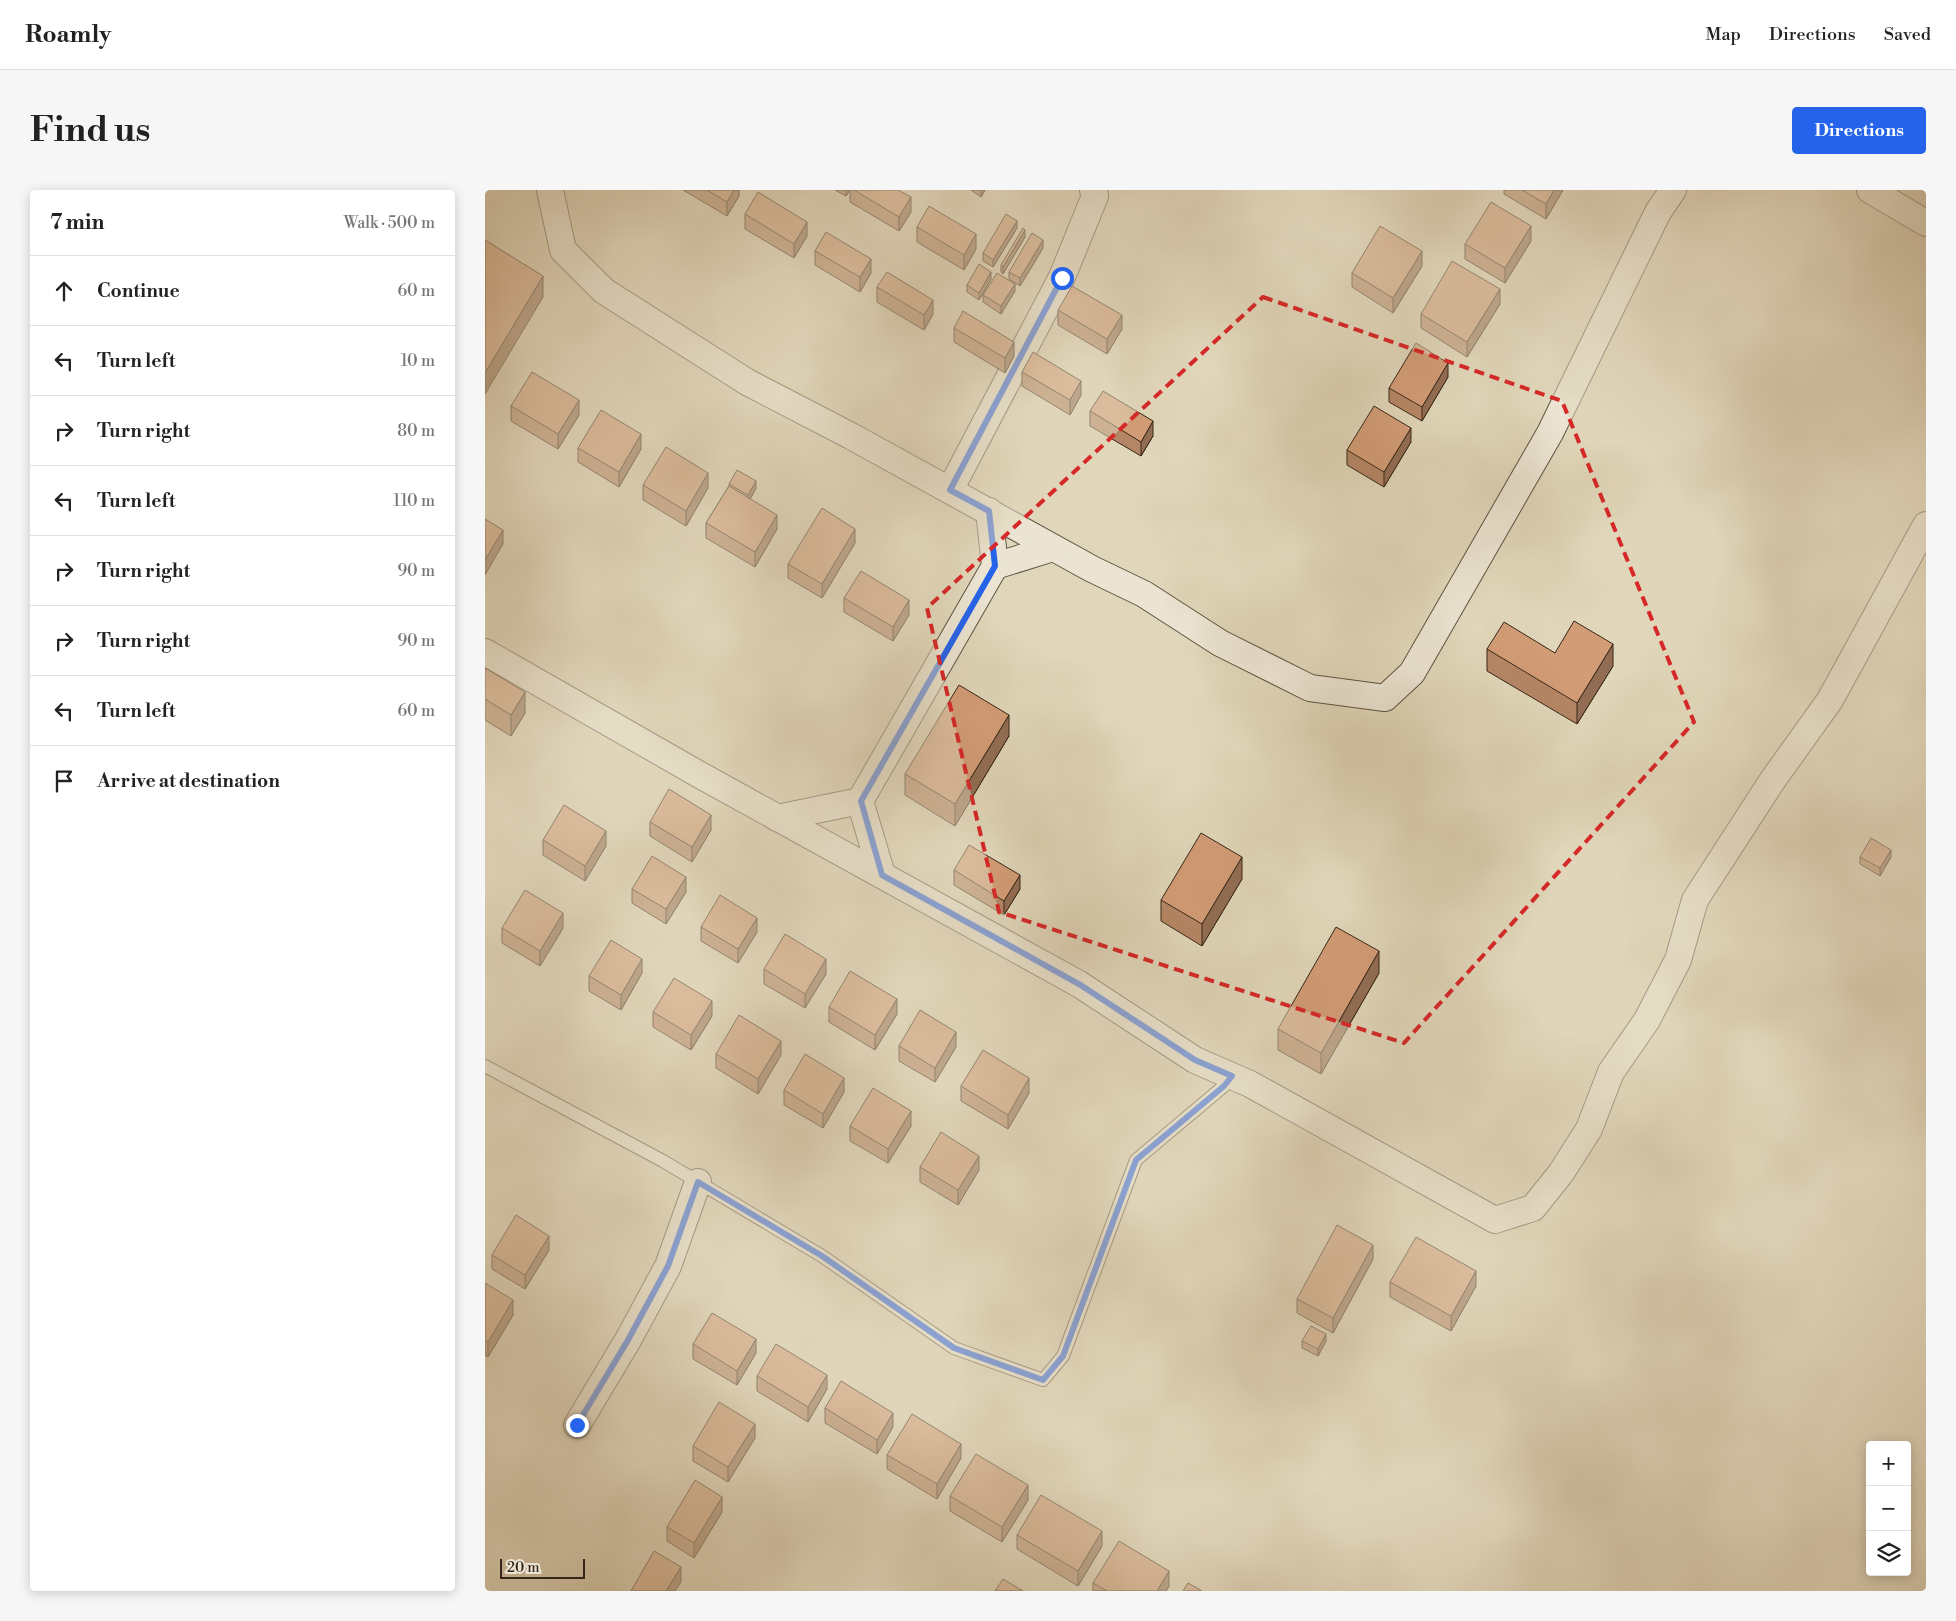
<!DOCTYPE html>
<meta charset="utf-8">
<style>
:root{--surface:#fff;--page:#f6f6f6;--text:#222;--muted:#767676;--line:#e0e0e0;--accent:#2563eb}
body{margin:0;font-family:"Libre Bodoni",serif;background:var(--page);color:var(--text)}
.controls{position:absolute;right:15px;bottom:15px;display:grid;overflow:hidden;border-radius:5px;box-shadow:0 2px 12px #0003}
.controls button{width:45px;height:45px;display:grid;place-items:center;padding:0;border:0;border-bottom:1px solid var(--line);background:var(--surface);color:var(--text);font:25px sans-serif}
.scale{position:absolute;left:15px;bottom:12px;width:85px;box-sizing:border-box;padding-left:5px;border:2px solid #362617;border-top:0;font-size:14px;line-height:18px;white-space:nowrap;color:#362617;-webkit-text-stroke:4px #ebe4d2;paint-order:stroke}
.stop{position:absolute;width:15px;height:15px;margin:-11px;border:4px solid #2563eb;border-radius:50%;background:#fff}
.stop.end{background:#2563eb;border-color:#fff;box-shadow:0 1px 5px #0008}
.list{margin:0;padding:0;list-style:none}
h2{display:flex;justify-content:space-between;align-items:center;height:65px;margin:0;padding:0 20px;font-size:21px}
h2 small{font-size:16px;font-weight:400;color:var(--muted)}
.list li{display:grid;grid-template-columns:32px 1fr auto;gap:15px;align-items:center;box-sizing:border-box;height:70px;padding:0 20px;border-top:1px solid var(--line)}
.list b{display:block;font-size:19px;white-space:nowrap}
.list em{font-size:16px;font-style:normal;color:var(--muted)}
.icon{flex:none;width:28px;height:28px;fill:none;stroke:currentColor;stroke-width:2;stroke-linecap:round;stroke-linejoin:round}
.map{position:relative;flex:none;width:1441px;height:1401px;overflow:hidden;border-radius:5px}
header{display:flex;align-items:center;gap:30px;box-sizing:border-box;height:70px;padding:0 25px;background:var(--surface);border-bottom:1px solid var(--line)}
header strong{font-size:24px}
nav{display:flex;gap:28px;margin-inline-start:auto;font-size:18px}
.intro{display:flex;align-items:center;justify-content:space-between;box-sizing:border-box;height:120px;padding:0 30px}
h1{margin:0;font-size:35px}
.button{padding:12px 22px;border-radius:5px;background:var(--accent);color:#fff;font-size:18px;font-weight:700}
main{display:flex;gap:30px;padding:0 30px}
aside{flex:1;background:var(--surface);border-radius:5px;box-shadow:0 2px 12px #0003}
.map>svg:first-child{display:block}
</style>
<header>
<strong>Roamly</strong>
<nav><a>Map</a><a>Directions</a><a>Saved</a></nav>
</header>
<div class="intro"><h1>Find us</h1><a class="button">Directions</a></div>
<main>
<aside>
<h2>7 min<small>Walk · 500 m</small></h2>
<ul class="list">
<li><svg class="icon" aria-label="ahead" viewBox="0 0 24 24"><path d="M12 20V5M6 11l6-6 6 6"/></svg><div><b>Continue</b></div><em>60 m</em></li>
<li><svg class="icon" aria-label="left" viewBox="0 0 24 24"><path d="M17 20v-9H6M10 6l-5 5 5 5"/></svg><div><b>Turn left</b></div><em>10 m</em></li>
<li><svg class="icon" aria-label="right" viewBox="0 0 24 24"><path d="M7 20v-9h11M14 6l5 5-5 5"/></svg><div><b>Turn right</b></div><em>80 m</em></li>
<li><svg class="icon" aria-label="left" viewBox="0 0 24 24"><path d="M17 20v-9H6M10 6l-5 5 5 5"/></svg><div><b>Turn left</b></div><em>110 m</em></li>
<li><svg class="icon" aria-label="right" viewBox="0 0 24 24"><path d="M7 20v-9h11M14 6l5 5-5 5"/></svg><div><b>Turn right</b></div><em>90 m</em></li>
<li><svg class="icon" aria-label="right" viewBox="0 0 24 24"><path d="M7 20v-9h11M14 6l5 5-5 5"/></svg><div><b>Turn right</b></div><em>90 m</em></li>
<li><svg class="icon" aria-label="left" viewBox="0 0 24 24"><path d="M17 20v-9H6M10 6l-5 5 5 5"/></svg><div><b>Turn left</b></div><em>60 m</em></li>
<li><svg class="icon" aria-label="arrive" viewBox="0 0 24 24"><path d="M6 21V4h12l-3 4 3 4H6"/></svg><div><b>Arrive at destination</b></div></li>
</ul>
</aside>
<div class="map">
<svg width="1441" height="1401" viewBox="0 0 1441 1401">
<rect width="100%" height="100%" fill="#e0d6b9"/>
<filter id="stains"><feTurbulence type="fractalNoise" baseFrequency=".004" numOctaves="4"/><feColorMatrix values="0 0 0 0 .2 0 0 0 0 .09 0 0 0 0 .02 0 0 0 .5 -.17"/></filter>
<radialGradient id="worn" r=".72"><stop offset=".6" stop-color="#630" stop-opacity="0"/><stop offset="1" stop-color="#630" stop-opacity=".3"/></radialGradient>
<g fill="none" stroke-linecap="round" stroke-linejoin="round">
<g stroke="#605240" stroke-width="14">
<polyline id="lane" points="0,876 178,971 337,1066 469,1158 558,1190 578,1166 651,970 739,896 747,886"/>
</g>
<g stroke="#605240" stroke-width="28">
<g id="street">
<polyline points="65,0 78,60 119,101 262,192 366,246 607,379 659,404 735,453 825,498 900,508 927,483 1065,243 1173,22 1188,0"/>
<polyline points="1385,0 1441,33"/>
<polyline points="465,300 577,87 610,6 608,0"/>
<polyline points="510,376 568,358"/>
<polyline points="0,462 215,585 594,794 710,870 765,894 1010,1030 1048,1018 1076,983 1104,939 1126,882 1162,830 1193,770 1210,710 1287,591 1345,510 1441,335"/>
<polyline points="375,611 397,685"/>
<polyline points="292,628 375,611 510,376 504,321"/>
<polyline points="92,1235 143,1150 183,1076 213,992"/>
</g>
</g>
<use href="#lane" stroke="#ebe4d2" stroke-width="12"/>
<use href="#street" stroke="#ebe4d2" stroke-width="26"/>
</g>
<g fill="#b58665" stroke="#362617">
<polygon points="198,0 254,0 254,6 242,26"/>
<polygon points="350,0 365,0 361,6"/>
<polygon points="365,0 413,0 426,22 414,41 365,12"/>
<polygon points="486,0 500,0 496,7"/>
<polygon points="1019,0 1078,0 1061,29 1019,4"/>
<polygon points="260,24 322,46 309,68 260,39"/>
<polygon points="432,37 491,59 479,80 432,52"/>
<polygon points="532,38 508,77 498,71 498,63"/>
<polygon points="540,47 518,84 516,82 516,75"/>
<polygon points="1046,51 1020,93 980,69 980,54"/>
<polygon points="558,58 535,96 524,89 524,82"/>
<polygon points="330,61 386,83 375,102 330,75"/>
<polygon points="937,76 908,123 867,97 867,83"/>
<polygon points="506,89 494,110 482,102 482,95"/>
<polygon points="392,97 448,124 439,140 392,112"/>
<polygon points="530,101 516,124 498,112 498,105"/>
<polygon points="1015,114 982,167 936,138 936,124"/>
<polygon points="573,120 637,139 622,164 573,135"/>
<polygon points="469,138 529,166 520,183 469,152"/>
<polygon points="537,182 596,205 585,225 537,196"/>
<polygon points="963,187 937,231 904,212 904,198"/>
<polygon points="26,216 94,225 73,259 26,231"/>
<polygon points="605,221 668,246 656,266 605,236"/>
<polygon points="926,252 899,297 862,275 862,260"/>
<polygon points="93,258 156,259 134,297 93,272"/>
<polygon points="244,294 271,298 265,309 292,339 270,377 221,348 221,333 244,296"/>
<polygon points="158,295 223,298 201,336 158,310"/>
<polygon points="370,353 337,408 303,388 303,374"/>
<polygon points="359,408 424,425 408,451 359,422"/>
<polygon points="1002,459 1070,463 1128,476 1092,534 1002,481"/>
<polygon points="0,478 40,523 26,546 0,530"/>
<polygon points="524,546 470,636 420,605 420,584"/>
<polygon points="165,632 226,640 207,672 165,646"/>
<polygon points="58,650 121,656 100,691 58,665"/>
<polygon points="1375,667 1406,667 1395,686 1375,674"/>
<polygon points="469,680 535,699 519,725 469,695"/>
<polygon points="757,689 717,756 676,731 676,710"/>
<polygon points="147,699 201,702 181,734 147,713"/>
<polygon points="216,737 272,742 253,773 216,751"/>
<polygon points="17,738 78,738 55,776 17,753"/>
<polygon points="279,779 341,784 320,818 279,794"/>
<polygon points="157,783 136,820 104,801 104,786"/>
<polygon points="894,783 836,884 793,860 793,839"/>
<polygon points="344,817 412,824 390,860 344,832"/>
<polygon points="168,822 227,826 206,860 168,837"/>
<polygon points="414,856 471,857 450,892 414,871"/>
<polygon points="231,864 296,865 273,904 231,878"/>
<polygon points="476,896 544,903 523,939 476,911"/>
<polygon points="299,900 359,902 338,938 299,915"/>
<polygon points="365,936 426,936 403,973 365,951"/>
<polygon points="435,977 494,980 473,1015 435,992"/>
<polygon points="64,1060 40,1099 7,1079 7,1065"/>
<polygon points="888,1069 848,1143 812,1123 812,1109"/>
<polygon points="905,1092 991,1096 966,1141 905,1107"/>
<polygon points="0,1093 28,1125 3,1167 0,1165"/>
<polygon points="817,1151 841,1151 833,1166 817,1158"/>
<polygon points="208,1154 271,1163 252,1195 208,1169"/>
<polygon points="272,1186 342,1199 323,1232 272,1201"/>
<polygon points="340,1218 408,1237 392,1264 340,1233"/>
<polygon points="270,1248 243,1292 208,1271 208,1256"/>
<polygon points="402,1265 476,1268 452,1309 402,1279"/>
<polygon points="465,1306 543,1310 517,1352 465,1321"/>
<polygon points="237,1322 209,1368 182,1351 182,1337"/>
<polygon points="532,1345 617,1356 593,1396 532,1359"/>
<polygon points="608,1393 684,1396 681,1401 608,1401"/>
</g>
<g fill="#936d53" stroke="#362617">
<polygon points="249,0 254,0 254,6 242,26 242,12"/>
<polygon points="361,0 365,0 361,6"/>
<polygon points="496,0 500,0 496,7"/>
<polygon points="1069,0 1078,0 1061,29 1061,14"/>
<polygon points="426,7 426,22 414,41 414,27"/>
<polygon points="532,31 532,38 508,77 508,70"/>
<polygon points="322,32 322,46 309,68 309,54"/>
<polygon points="1046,36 1046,51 1020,93 1020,78"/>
<polygon points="540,40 540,47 518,84 518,77"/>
<polygon points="491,44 491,59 479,80 479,65"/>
<polygon points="558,50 558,58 535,96 535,88"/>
<polygon points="937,61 937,76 908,123 908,108"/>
<polygon points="386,69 386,83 375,102 375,87"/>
<polygon points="506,82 506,89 494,110 494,103"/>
<polygon points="58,86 58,107 0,204 0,183"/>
<polygon points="530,94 530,101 516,124 516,116"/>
<polygon points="1015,99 1015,114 982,167 982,152"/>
<polygon points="448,110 448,124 439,140 439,125"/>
<polygon points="637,125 637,139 622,164 622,149"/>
<polygon points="529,152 529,166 520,183 520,168"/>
<polygon points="963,173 963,187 937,231 937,217"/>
<polygon points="596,191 596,205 585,225 585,210"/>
<polygon points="94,210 94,225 73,259 73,244"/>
<polygon points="668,231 668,246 656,266 656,252"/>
<polygon points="926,238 926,252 899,297 899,282"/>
<polygon points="156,244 156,259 134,297 134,282"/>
<polygon points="223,283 223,298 201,336 201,321"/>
<polygon points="271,291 271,298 263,313 263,305"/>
<polygon points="292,325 292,339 270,377 270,362"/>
<polygon points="370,339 370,353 337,408 337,394"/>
<polygon points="18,340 18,354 0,385 0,370"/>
<polygon points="424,410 424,425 408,451 408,437"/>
<polygon points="1128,454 1128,476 1092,534 1092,513"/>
<polygon points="40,502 40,523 26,546 26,525"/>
<polygon points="524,525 524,546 470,636 470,614"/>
<polygon points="226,625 226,640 207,672 207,657"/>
<polygon points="121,641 121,656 100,691 100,676"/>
<polygon points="1406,660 1406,667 1395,686 1395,678"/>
<polygon points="757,667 757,689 717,756 717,734"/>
<polygon points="535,685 535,699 519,725 519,711"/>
<polygon points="201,687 201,702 181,734 181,719"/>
<polygon points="78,723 78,738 55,776 55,761"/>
<polygon points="272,728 272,742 253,773 253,759"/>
<polygon points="894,761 894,783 836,884 836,863"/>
<polygon points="157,769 157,783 136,820 136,805"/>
<polygon points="341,769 341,784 320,818 320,804"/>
<polygon points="412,809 412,824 390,860 390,845"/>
<polygon points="227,811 227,826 206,860 206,845"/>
<polygon points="471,842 471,857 450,892 450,878"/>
<polygon points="296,851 296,865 273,904 273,889"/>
<polygon points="359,888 359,902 338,938 338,924"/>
<polygon points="544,888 544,903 523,939 523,925"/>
<polygon points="426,921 426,936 403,973 403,959"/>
<polygon points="494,966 494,980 473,1015 473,1000"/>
<polygon points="64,1046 64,1060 40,1099 40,1085"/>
<polygon points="888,1055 888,1069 848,1143 848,1128"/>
<polygon points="991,1081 991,1096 966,1141 966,1126"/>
<polygon points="28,1110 28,1125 3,1167 3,1152"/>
<polygon points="841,1144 841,1151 833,1166 833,1159"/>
<polygon points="271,1149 271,1163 252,1195 252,1181"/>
<polygon points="342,1185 342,1199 323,1232 323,1217"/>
<polygon points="408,1223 408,1237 392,1264 392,1250"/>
<polygon points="270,1234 270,1248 243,1292 243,1277"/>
<polygon points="476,1254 476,1268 452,1309 452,1294"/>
<polygon points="543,1295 543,1310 517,1352 517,1337"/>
<polygon points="237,1307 237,1322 209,1368 209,1353"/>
<polygon points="617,1341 617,1356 593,1396 593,1381"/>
<polygon points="196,1377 196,1392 190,1401 181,1401"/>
<polygon points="684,1381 684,1396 681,1401 672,1401"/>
</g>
<g fill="#d29c76" stroke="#362617">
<polygon points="222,0 249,0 242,12"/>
<polygon points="369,0 413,0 426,7 414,27"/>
<polygon points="1037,0 1069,0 1061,14"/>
<polygon points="273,2 322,32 309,54 260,24"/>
<polygon points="1006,12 1046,36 1020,78 980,54"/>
<polygon points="444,16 491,44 479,65 432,37"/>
<polygon points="521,24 532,31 508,70 498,63"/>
<polygon points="895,36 937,61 908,108 867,83"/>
<polygon points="538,38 540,40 518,77 516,75"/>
<polygon points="341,42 386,69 375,87 330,61"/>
<polygon points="547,43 558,50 535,88 524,82"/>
<polygon points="0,50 58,86 0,183"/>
<polygon points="967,71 1015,99 982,152 936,124"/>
<polygon points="494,74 506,82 494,103 482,95"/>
<polygon points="402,82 448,110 439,125 392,97"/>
<polygon points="512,83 530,94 516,116 498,105"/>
<polygon points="587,96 637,125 622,149 573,120"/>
<polygon points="478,121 529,152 520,168 469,138"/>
<polygon points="931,153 963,173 937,217 904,198"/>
<polygon points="548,162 596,191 585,210 537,182"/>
<polygon points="47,182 94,210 73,244 26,216"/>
<polygon points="618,201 668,231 656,252 605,221"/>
<polygon points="889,216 926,238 899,282 862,260"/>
<polygon points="116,220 156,244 134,282 93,258"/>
<polygon points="181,257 223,283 201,321 158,295"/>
<polygon points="252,280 271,291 263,305 244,294"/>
<polygon points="244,296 292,325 270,362 221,333"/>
<polygon points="337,318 370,339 337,394 303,374"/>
<polygon points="0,329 18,340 0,370"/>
<polygon points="376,381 424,410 408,437 359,408"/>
<polygon points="1089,431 1128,454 1092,513 1002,459 1019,432 1070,463"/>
<polygon points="0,478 40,502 26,525 0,509"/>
<polygon points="474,495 524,525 470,614 420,584"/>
<polygon points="184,599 226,625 207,657 165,632"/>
<polygon points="79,615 121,641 100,676 58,650"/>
<polygon points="716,643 757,667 717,734 676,710"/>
<polygon points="1386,648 1406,660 1395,678 1375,667"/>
<polygon points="484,655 535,685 519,711 469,680"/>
<polygon points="167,666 201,687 181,719 147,699"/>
<polygon points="40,700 78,723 55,761 17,738"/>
<polygon points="235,705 272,728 253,759 216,737"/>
<polygon points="851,737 894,761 836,863 793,839"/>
<polygon points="300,744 341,769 320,804 279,779"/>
<polygon points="126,750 157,769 136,805 104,786"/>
<polygon points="365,781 412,809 390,845 344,817"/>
<polygon points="189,788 227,811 206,845 168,822"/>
<polygon points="435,820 471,842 450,878 414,856"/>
<polygon points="254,825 296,851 273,889 231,864"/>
<polygon points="498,860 544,888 523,925 476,896"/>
<polygon points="320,864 359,888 338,924 299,900"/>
<polygon points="388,898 426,921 403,959 365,936"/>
<polygon points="456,942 494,966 473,1000 435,977"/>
<polygon points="31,1025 64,1046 40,1085 7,1065"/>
<polygon points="852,1035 888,1055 848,1128 812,1109"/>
<polygon points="931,1047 991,1081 966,1126 905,1092"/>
<polygon points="0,1093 28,1110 3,1152 0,1150"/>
<polygon points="227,1123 271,1149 252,1181 208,1154"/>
<polygon points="826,1136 841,1144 833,1159 817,1151"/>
<polygon points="291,1154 342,1185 323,1217 272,1186"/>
<polygon points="356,1191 408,1223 392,1250 340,1218"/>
<polygon points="234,1212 270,1234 243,1277 208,1256"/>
<polygon points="427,1224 476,1254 452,1294 402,1265"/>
<polygon points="491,1264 543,1295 517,1337 465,1306"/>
<polygon points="210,1290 237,1307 209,1353 182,1337"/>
<polygon points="556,1305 617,1341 593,1381 532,1345"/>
<polygon points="634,1351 684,1381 672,1401 622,1401 608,1393"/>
<polygon points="169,1361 196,1377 181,1401 146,1401"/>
<polygon points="518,1389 538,1401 510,1401"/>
<polygon points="703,1393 717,1401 698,1401"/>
</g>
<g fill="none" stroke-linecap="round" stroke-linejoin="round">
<polyline stroke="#2563eb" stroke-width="6" points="92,1235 143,1150 183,1076 213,992 337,1066 469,1158 558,1190 578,1166 651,970 739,896 747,886 710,870 594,794 397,685 376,611 510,376 504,321 465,300 577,88"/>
</g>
<path d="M0 0H1441V1401H0ZM778 107 1077 211 1209 532 919 853 514 722 442 418Z" fill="#e0d6b9" fill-opacity=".55" fill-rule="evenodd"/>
<path fill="none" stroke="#d62828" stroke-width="4" stroke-dasharray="10 6" stroke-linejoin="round" d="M778 107 1077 211 1209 532 919 853 514 722 442 418Z"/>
<rect width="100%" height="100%" filter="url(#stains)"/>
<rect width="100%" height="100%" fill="url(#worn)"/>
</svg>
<div class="controls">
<button>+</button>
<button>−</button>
<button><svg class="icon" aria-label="layers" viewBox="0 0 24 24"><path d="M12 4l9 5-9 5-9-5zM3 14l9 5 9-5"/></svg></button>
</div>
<div class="scale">20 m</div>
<div class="stop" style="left:577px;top:88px"></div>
<div class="stop end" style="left:92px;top:1235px"></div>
</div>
</main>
